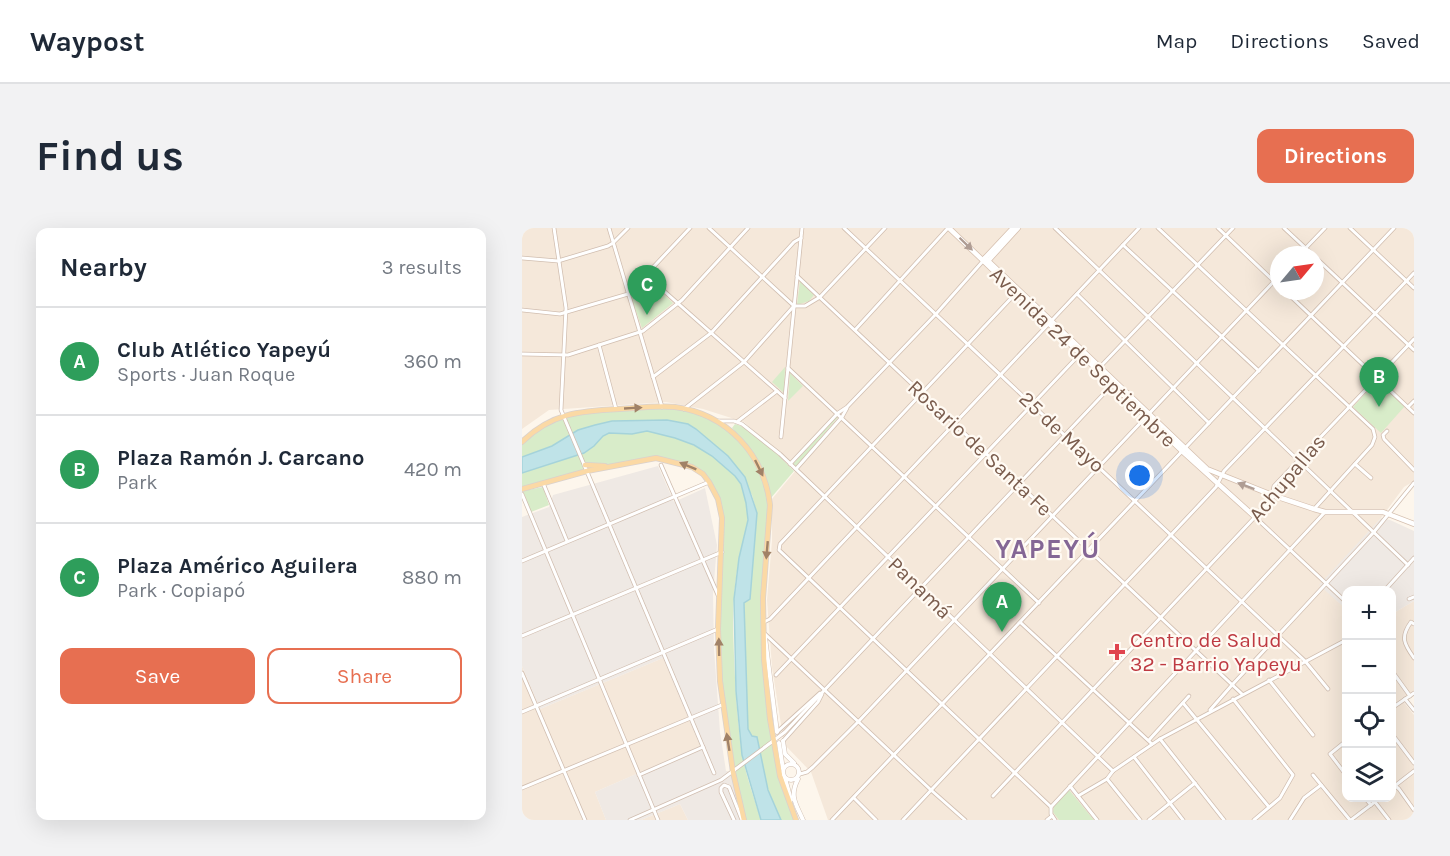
<!DOCTYPE html>
<meta charset="utf-8">
<style>
:root{--surface:#fff;--page:#f2f2f3;--text:#1f2937;--muted:#747a83;--line:#e0e1e3;--accent:#e76f51}
body{margin:0;font-family:Karla,sans-serif;background:var(--page);color:var(--text)}
.controls{position:absolute;right:18px;bottom:18px;display:grid;overflow:hidden;border-radius:12px;box-shadow:0 6px 24px #0002}
.controls button{width:54px;height:54px;display:grid;place-items:center;padding:0;border:0;border-bottom:2px solid var(--line);background:var(--surface);color:var(--text);font:30px sans-serif}
.compass{position:absolute;left:748px;top:18px;width:54px;height:54px;border-radius:50%;background:var(--surface);box-shadow:0 6px 24px #0002;rotate:61deg}
.you{position:absolute;left:618px;top:248px;width:21px;height:21px;margin:-15px;border:4px solid #fff;border-radius:50%;background:#1a73e8;box-shadow:0 0 0 9px #1a73e833}
.badge{display:grid;place-items:center;width:39px;height:39px;border-radius:50%;background:var(--accent);color:#fff;font-size:20px;font-weight:700}
.pin{position:absolute;translate:-50% -50px;filter:drop-shadow(0 2px 3px #0008)}
.pin::after{content:'';position:absolute;top:32px;width:21px;height:18px;background:inherit;clip-path:polygon(0 0,100% 0,50% 100%)}
.list{margin:0;padding:0;list-style:none}
h2{display:flex;justify-content:space-between;align-items:center;height:78px;margin:0;padding:0 24px;font-size:26px}
h2 small{font-size:20px;font-weight:400;color:var(--muted)}
.list li{display:grid;grid-template-columns:39px 1fr auto;gap:18px;align-items:center;box-sizing:border-box;height:108px;padding:0 24px;border-top:2px solid var(--line)}
.list b{display:block;font-size:22px;white-space:nowrap}
.list p{margin:0;font-size:20px;white-space:nowrap;color:var(--muted)}
.list em{font-size:20px;font-style:normal;color:var(--muted)}
.actions{display:flex;gap:12px;padding:18px 24px}
.actions a{flex:1;padding:14px 0;border:2px solid var(--accent);border-radius:12px;text-align:center;font-size:21px;color:var(--accent)}
.actions .main{background:var(--accent);color:#fff}
.icon{flex:none;width:33px;height:33px;fill:none;stroke:currentColor;stroke-width:2;stroke-linecap:round;stroke-linejoin:round}
.map{position:relative;flex:none;width:892px;height:592px;overflow:hidden;border-radius:12px}
header{display:flex;align-items:center;gap:36px;box-sizing:border-box;height:84px;padding:0 30px;background:var(--surface);border-bottom:2px solid var(--line)}
header strong{font-size:28px}
nav{display:flex;gap:33px;margin-inline-start:auto;font-size:21px}
.intro{display:flex;align-items:center;justify-content:space-between;box-sizing:border-box;height:144px;padding:0 36px}
h1{margin:0;font-size:42px}
.button{padding:15px 27px;border-radius:12px;background:var(--accent);color:#fff;font-size:21px;font-weight:700}
main{display:flex;gap:36px;padding:0 36px}
aside{flex:1;background:var(--surface);border-radius:12px;box-shadow:0 6px 24px #0002}
.map>svg:first-child{display:block}
</style>
<header>
<strong>Waypost</strong>
<nav><a>Map</a><a>Directions</a><a>Saved</a></nav>
</header>
<div class="intro"><h1>Find us</h1><a class="button">Directions</a></div>
<main>
<aside>
<h2>Nearby<small>3 results</small></h2>
<ul class="list">
<li><span class="badge" style="background:#2e9e5b">A</span><div><b>Club Atlético Yapeyú</b><p>Sports · Juan Roque</p></div><em>360 m</em></li>
<li><span class="badge" style="background:#2e9e5b">B</span><div><b>Plaza Ramón J. Carcano</b><p>Park</p></div><em>420 m</em></li>
<li><span class="badge" style="background:#2e9e5b">C</span><div><b>Plaza Américo Aguilera</b><p>Park · Copiapó</p></div><em>880 m</em></li>
</ul>
<div class="actions"><a class="main">Save</a><a>Share</a></div>
</aside>
<div class="map">
<svg width="892" height="592" viewBox="0 0 892 592">
<rect width="100%" height="100%" fill="#fdf6ec"/>
<g fill="#f5e8da" fill-rule="evenodd">
<path d="M0 0H892V253L882 259 859 290 798 357 824 381V570H870V386L892 373V463L880 472 892 487V592H306L289 544 262 516 250 439 245 372 250 313V271L275 241 222 194 181 181 144 174 27 182 0 201ZM757 27H793V63H757Z"/>
<polygon points="141,430 179,518 73,564 84,592 0,592 0,438 18,481"/>
<polygon points="158,576 166,592 119,592"/>
</g>
<g fill="#efe9e4">
<polygon points="136,238 152,274 183,260 195,317 191,366 192,421 198,504 204,543 211,544 221,592 166,592 158,576 119,592 84,592 73,564 178,518 141,430 18,481 0,438 0,289 27,279 31,267"/>
<polygon points="859,290 868,292 892,303 892,373 870,386 870,362 824,362 824,381 797,357"/>
</g>
<g fill="#d8ecc9">
<polygon points="126,52 151,75 120,100 109,69"/>
<polygon points="278,53 292,67 287,73 275,77"/>
<polygon points="263,139 262,165 250,154"/>
<polygon points="268,145 281,158 266,173"/>
<polygon points="856,152 883,178 859,205 831,179"/>
<polygon points="140,179 178,185 205,199 235,235 248,277 241,370 242,426 258,548 274,592 259,592 251,576 226,501 222,375 228,370 235,285 230,267 206,228 174,201 166,196 145,192 90,193 56,202 30,218 0,229 0,214 41,187"/>
<polygon points="315,186 317,188 274,239 271,236"/>
<path d="M213 196C232 201 258 229 272 243L248 271C240 241 232 224 210 200Z"/>
<path d="M125 203C155 206 203 228 218 255 234 285 222 302 217 331 213 352 211 373 211 394 212 438 214 483 220 526 224 548 232 570 239 592H222L217 573 197 437 201 301 196 271 176 243 134 230 91 238 0 261V245L62 225 81 208 87 205Z"/>
<polygon points="21,259 27,277 9,284 1,263"/>
<polygon points="547,562 572,592 537,592 531,584 532,577"/>
</g>
<polygon fill="#bfe3e8" stroke="#a5d3da" stroke-width="1.5" points="145,192 166,196 174,201 206,228 223,249 235,285 228,371 222,375 226,501 230,508 235,509 246,562 259,592 239,592 220,527 214,463 212,371 217,330 226,292 224,275 219,256 213,248 190,228 172,217 153,210 125,203 110,206 87,205 81,208 72,218 62,225 0,245 0,229 30,218 56,202 73,197 90,193"/>
<g fill="none" stroke-linecap="round" stroke-linejoin="round">
<g stroke="#d1beb0" stroke-width="4.5">
<g id="minor">
<polyline points="32,0 44,80 39,182 192,545"/>
<polyline points="87,0 140,179"/>
<polyline points="187,0 272,78"/>
<polyline points="322,0 783,433 806,461"/>
<polyline points="533,0 886,337"/>
<polyline points="636,0 851,201 853,209 850,217 793,280"/>
<polyline points="696,0 757,58"/>
<polyline points="762,0 791,27"/>
<polyline points="828,0 892,60"/>
<polyline points="601,17 737,143"/>
<polyline points="777,27 803,0"/>
<polyline points="793,29 892,122"/>
<polyline points="0,30 36,33 86,18 91,15 106,0"/>
<polyline points="125,48 263,170"/>
<polyline points="275,48 720,466"/>
<polyline points="763,63 892,185"/>
<polyline points="494,65 258,316 257,322 529,579 529,586 533,592"/>
<polyline points="555,66 687,195"/>
<polyline points="272,78 283,78 298,69 363,0"/>
<polyline points="0,82 38,86 106,66 168,0"/>
<polyline points="333,102 426,0"/>
<polyline points="77,117 94,181"/>
<polyline points="0,126 46,127 121,103 160,72 226,0"/>
<polyline points="578,139 711,0"/>
<polyline points="266,140 517,375"/>
<polyline points="131,149 189,105 272,14 279,10"/>
<polyline points="886,179 892,173"/>
<polyline points="162,181 222,134 271,79"/>
<polyline points="196,193 212,193 220,196 258,226 591,543"/>
<polyline points="216,193 255,163"/>
<polyline points="865,203 861,207 862,211 892,242"/>
<polyline points="259,209 280,0"/>
<polyline points="268,236 316,185 325,179 414,86 461,33"/>
<polyline points="833,236 849,250"/>
<polyline points="139,237 196,367"/>
<polyline points="274,241 320,189 325,180"/>
<polyline points="21,255 45,313"/>
<polyline points="0,266 136,592"/>
<polyline points="750,267 752,258 892,111"/>
<polyline points="0,333 187,254"/>
<polyline points="863,362 892,330"/>
<polyline points="887,371 892,369"/>
<polyline points="242,394 248,391 617,0"/>
<polyline points="499,395 630,516"/>
<path d="M892 396 889 394C878 409 882 416 892 430"/>
<polyline points="243,406 409,562 443,592"/>
<polyline points="0,408 200,324"/>
<polyline points="870,443 888,468"/>
<polyline points="0,445 63,592"/>
<polyline points="254,447 558,126"/>
<polyline points="747,452 791,507"/>
<polyline points="711,471 771,547 758,570 732,592"/>
<polyline points="883,471 892,482"/>
<polyline points="661,475 747,579"/>
<polyline points="870,480 892,465"/>
<polyline points="688,482 710,457 851,305 892,255"/>
<polyline points="0,484 196,401"/>
<polyline points="255,504 298,465"/>
<polyline points="870,506 892,535"/>
<polyline points="638,511 702,592"/>
<polyline points="627,512 667,468"/>
<polyline points="261,513 296,474 300,466"/>
<polyline points="824,513 808,526 824,547"/>
<polyline points="612,529 661,592"/>
<polyline points="278,546 285,544 291,539 336,494 757,48"/>
<polyline points="117,547 181,519"/>
<polyline points="791,547 828,592"/>
<polyline points="585,551 618,592"/>
<polyline points="870,555 877,561 892,582"/>
<polyline points="548,558 575,592"/>
<polyline points="0,560 200,477"/>
<polyline points="870,560 892,543"/>
<polyline points="471,568 733,289 824,374"/>
<polyline points="556,568 585,551 591,543 638,511 824,412"/>
<polyline points="332,570 354,592"/>
<polyline points="843,570 849,577"/>
<polyline points="853,574 867,592"/>
<polyline points="529,579 803,284"/>
<polyline points="108,592 199,552 263,504 590,157"/>
<polyline points="212,592 199,564 199,560 202,557 207,559 220,592"/>
<polyline points="310,592 872,0"/>
<polyline points="381,592 694,259 702,243 892,45"/>
<polyline points="525,592 530,588"/>
<polyline points="627,592 673,555"/>
<polyline points="768,592 782,570 799,557"/>
<polyline points="829,592 858,570"/>
</g>
</g>
<g stroke="#d1beb0" stroke-width="5">
<g id="tertiary">
<polyline points="243,409 255,504"/>
<polyline points="261,513 263,526 272,535"/>
<polyline points="257,515 261,541"/>
<circle cx="269" cy="544" r="8"/>
<polyline points="263,550 269,572"/>
<path d="M276 551C267 568 274 576 281 592"/>
</g>
</g>
<g stroke="#d6c0b0" stroke-width="6">
<g id="secondary">
<polyline points="427,0 661,224 733,289 749,272 750,267"/>
<polyline points="463,30 685,241 750,267 792,281 803,284 861,284 892,296"/>
<polyline points="462,31 491,0"/>
<polyline points="465,34 496,0"/>
</g>
</g>
<g stroke="#dad1cd" stroke-width="6">
<g id="primary">
<path d="M0 214C29 185 58 183 97 181 116 180 135 177 153 179 205 186 242 226 248 277L241 370 242 431 248 491 258 548 274 592"/>
<polyline points="63,237 83,238"/>
<polyline points="0,261 65,243 134,230 170,239 181,246 187,254 196,271 200,290 196,401 198,453 211,544 222,592"/>
</g>
</g>
<use href="#minor" stroke="#fff" stroke-width="3"/>
<use href="#tertiary" stroke="#fff" stroke-width="4"/>
<use href="#secondary" stroke="#fff" stroke-width="4.5"/>
<use href="#primary" stroke="#fbd9a5" stroke-width="4.5"/>
</g>
<defs><path id="oneway-solid" d="M-6-.8H1V-3.2L6.5 0L1 3.2V.8H-6Z" transform="scale(1.5)"/></defs>
<g fill="#af9d94">
<use href="#oneway-solid" transform="translate(444 16) rotate(44)"/>
<use href="#oneway-solid" transform="translate(724 258) rotate(-159)"/>
</g>
<g fill="#a18267">
<use href="#oneway-solid" transform="translate(111 180) rotate(-3)"/>
<use href="#oneway-solid" transform="translate(166 238) rotate(-158)"/>
<use href="#oneway-solid" transform="translate(237 240) rotate(64)"/>
<use href="#oneway-solid" transform="translate(245 322) rotate(95)"/>
<use href="#oneway-solid" transform="translate(197 419) rotate(-91)"/>
<use href="#oneway-solid" transform="translate(206 514) rotate(-99)"/>
</g>
<path fill="#e0444e" stroke="#fffaf3" stroke-width="2" d="M592 415h6v6h6v6h-6v6h-6v-6h-6v-6h6z"/>
<g text-anchor="middle" stroke-width="4.5" stroke-linejoin="round" paint-order="stroke">
<g font-size="21" fill="#7a5c4d" stroke="#fffaf3">
<text transform="translate(561 129) rotate(44)" y="7">Avenida 24 de Septiembre</text>
<text transform="translate(540 204) rotate(43)" y="7">25 de Mayo</text>
<text transform="translate(458 220) rotate(43)" y="7">Rosario de Santa Fe</text>
<text transform="translate(765 250) rotate(-50)" y="7">Achupallas</text>
<text transform="translate(398 360) rotate(44)" y="7">Panamá</text>
</g>
<g font-size="21" fill="#be3a42" stroke="#fffaf3" text-anchor="start">
<text x="608" y="419">Centro de Salud<tspan x="608" dy="24">32 - Barrio Yapeyu</tspan></text>
</g>
<g font-size="27" font-weight="bold" letter-spacing="1.5" fill="#846695" stroke="#fffaf3">
<text x="526" y="330">YAPEYÚ</text>
</g>
</g>
</svg>
<div class="controls">
<button>+</button>
<button>−</button>
<button><svg class="icon" aria-label="locate" viewBox="0 0 24 24"><circle cx="12" cy="12" r="6"/><path d="M12 2v4M12 18v4M2 12h4M18 12h4"/></svg></button>
<button><svg class="icon" aria-label="layers" viewBox="0 0 24 24"><path d="M12 4l9 5-9 5-9-5zM3 14l9 5 9-5"/></svg></button>
</div>
<svg class="compass" viewBox="-18 -18 36 36"><path d="M0-13l5 13h-10z" fill="#e53935"/><path d="M0 13l5-13h-10z" fill="#747a83"/></svg>
<div class="you"></div>
<div class="pin badge" style="left:480px;top:404px;background:#2e9e5b">A</div>
<div class="pin badge" style="left:857px;top:179px;background:#2e9e5b">B</div>
<div class="pin badge" style="left:125px;top:87px;background:#2e9e5b">C</div>
</div>
</main>
